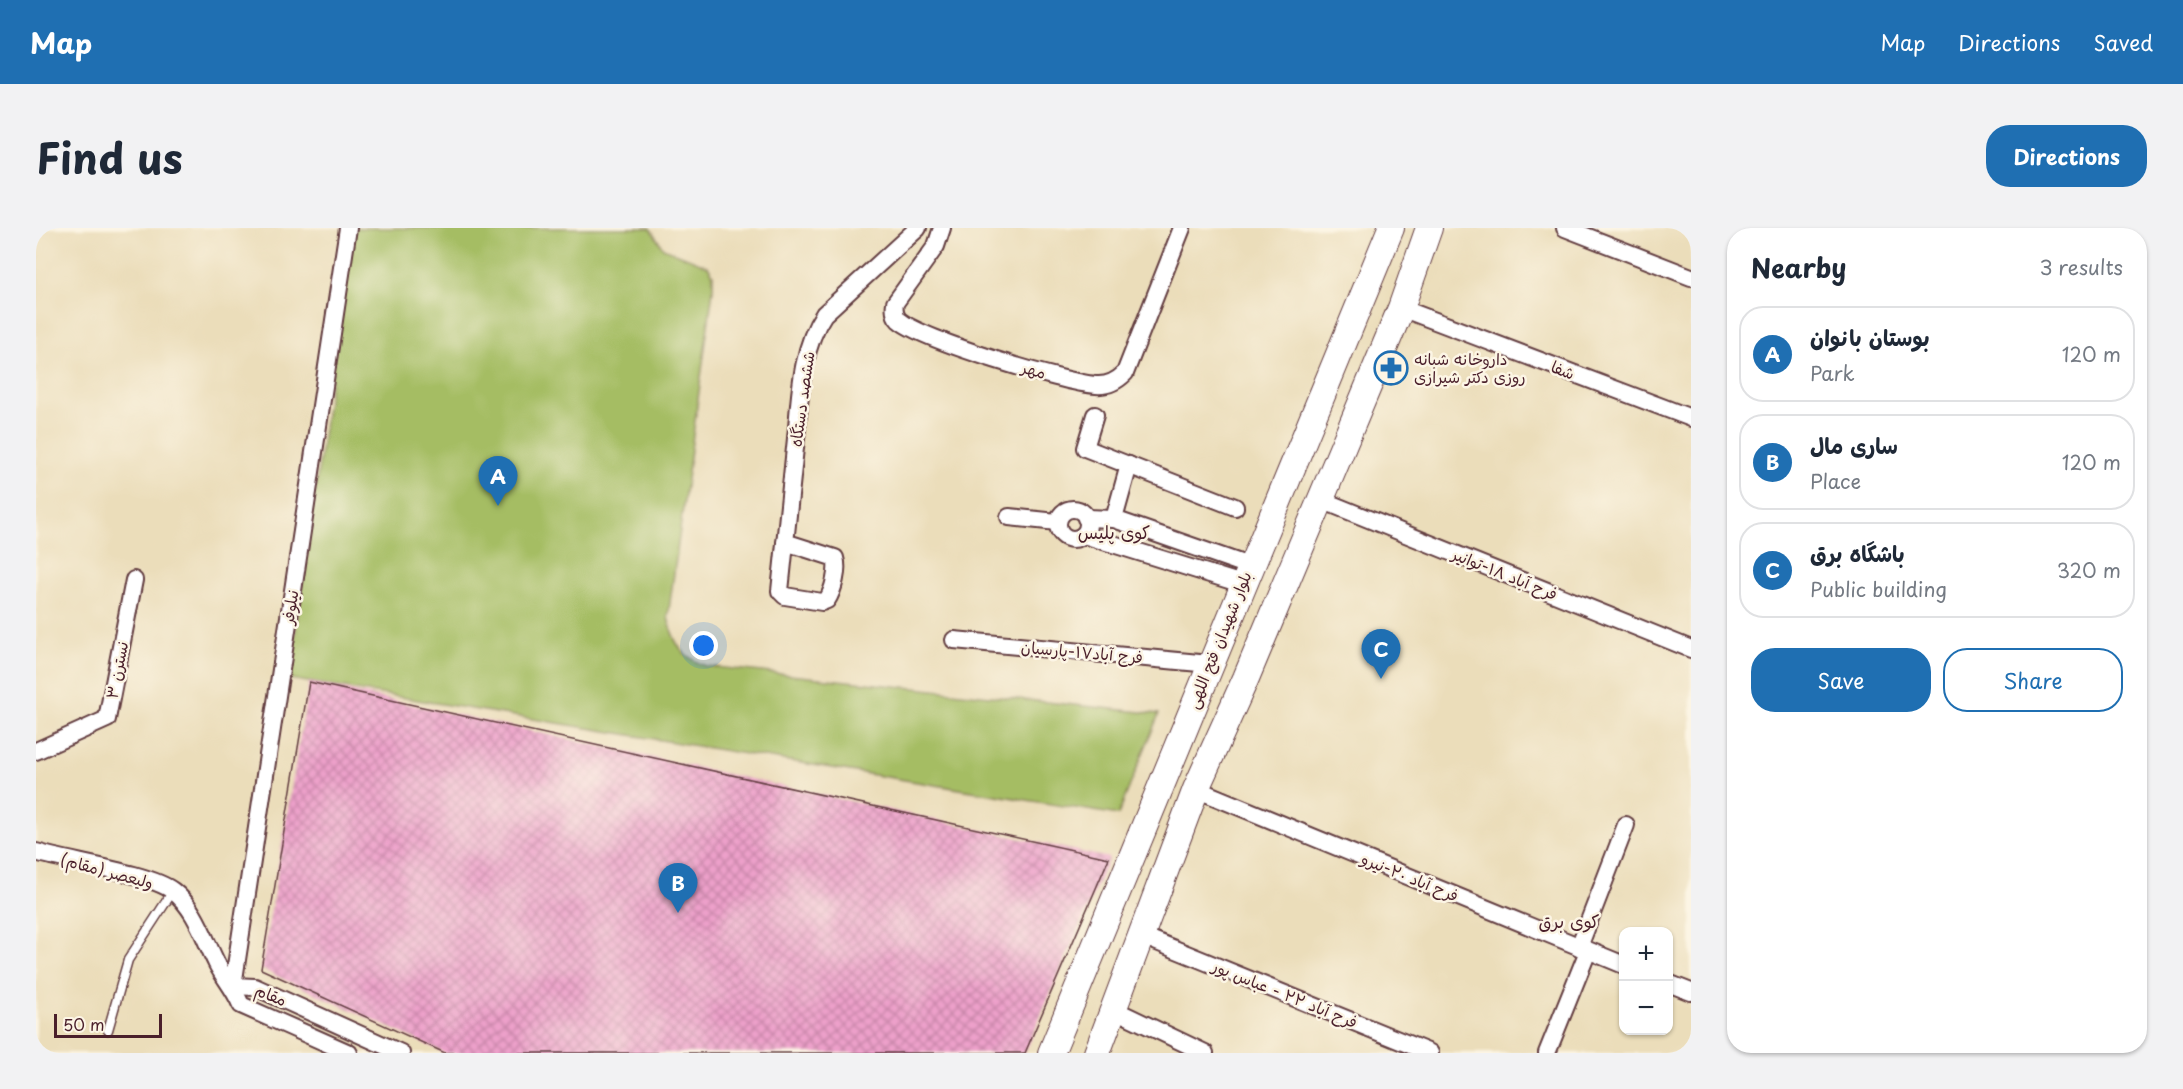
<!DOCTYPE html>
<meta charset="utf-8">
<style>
:root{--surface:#fff;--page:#f2f2f3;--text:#1f2937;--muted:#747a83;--line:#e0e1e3;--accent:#1f6fb2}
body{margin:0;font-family:"Playpen Sans","Playpen Sans Arabic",sans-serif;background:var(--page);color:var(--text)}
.controls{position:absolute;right:18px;bottom:18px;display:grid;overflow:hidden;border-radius:12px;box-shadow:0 2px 4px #0004}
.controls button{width:54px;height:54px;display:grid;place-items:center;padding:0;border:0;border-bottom:2px solid var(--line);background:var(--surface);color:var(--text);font:30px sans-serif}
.scale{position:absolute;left:18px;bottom:15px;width:108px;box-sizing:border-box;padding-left:6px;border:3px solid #4a1f2b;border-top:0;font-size:16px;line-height:21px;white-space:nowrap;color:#4a1f2b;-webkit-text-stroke:4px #fcf5e5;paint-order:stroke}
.you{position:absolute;left:668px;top:418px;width:21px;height:21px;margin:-15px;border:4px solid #fff;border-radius:50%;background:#1a73e8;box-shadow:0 0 0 9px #1a73e833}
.badge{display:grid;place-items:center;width:39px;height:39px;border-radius:50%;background:var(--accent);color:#fff;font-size:20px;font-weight:700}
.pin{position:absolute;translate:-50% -50px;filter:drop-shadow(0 2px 3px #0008)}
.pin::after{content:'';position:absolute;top:32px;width:21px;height:18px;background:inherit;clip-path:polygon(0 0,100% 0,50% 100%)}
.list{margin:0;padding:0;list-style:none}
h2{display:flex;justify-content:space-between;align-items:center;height:78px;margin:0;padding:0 24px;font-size:26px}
h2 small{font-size:20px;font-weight:400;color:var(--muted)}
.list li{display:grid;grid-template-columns:39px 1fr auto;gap:18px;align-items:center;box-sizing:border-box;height:96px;margin:0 12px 12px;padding:0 12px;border:2px solid var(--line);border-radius:24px}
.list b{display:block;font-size:22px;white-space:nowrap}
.list p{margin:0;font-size:20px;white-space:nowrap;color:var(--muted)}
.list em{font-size:20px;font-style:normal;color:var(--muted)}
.actions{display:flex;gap:12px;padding:18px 24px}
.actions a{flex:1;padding:14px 0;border:2px solid var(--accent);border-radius:24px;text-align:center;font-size:21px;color:var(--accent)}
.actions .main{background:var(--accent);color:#fff}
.map{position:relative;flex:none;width:1655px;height:825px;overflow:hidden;border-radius:24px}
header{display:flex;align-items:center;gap:36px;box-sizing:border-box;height:84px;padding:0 30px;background:var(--accent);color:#fff}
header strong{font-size:28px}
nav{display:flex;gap:33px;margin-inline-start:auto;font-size:21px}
.intro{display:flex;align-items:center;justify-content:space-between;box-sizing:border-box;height:144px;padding:0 36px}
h1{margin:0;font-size:42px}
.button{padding:15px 27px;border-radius:24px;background:var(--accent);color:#fff;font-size:21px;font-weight:700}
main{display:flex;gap:36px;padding:0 36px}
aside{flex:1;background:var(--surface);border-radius:24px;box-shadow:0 2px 4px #0004}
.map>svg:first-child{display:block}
</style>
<header>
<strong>Map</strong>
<nav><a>Map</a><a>Directions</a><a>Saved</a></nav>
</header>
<div class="intro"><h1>Find us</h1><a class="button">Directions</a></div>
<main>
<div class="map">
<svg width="1655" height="825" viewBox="0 0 1655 825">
<defs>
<pattern id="building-cross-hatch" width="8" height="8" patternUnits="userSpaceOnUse" patternTransform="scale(1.5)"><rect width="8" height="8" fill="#eda0ca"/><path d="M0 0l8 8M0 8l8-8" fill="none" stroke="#c282a4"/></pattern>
</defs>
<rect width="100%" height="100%" fill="#fcf5e5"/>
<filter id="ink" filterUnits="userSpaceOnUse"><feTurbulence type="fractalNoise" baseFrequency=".0167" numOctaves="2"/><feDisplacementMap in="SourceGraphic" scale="12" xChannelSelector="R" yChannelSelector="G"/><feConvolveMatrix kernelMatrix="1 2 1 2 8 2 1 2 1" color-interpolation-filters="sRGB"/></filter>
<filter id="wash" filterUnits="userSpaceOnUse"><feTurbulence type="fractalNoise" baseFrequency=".008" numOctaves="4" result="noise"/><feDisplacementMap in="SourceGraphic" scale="24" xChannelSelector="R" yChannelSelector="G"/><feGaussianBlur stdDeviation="1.35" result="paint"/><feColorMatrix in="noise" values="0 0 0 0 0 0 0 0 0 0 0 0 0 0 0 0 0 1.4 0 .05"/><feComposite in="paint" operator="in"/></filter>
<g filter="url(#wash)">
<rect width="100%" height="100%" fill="#ebddba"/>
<path fill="#a5bd63" stroke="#786e47" stroke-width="1.5" d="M316 0H614L627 20 672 38 677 46V62L632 389C637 414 645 429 670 438L1123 486 1082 587 253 451Z"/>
<g id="blocks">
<polygon fill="url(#building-cross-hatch)" points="273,454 1073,630 989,825 409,825 225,741"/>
</g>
</g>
<g filter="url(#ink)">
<use href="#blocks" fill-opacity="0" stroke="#623c40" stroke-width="1.5"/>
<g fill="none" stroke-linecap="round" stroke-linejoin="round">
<g stroke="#623c40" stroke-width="11">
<polyline id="lane" points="72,802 92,732 137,663"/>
</g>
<g stroke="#623c40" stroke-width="20">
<g id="street">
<path d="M906 0 900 18 859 75C858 81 858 87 863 92 886 112 1028 155 1060 157 1072 158 1081 153 1089 145L1146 0"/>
<polyline points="1529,0 1655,49"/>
<polyline points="1365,80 1655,190"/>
<polyline points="1059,187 1049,220 1199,279"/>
<polyline points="1283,271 1655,421"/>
<circle cx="1037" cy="296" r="15"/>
<polyline points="973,289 1021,294"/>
<polyline points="1050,290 1078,291 1213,338"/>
<polyline points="1078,291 1093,237"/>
<polyline points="1048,307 1206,356"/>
<path d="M749 314 799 330C803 342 797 363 791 372L786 374 749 368 744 363C749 315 754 268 759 220 764 177 763 123 788 86L882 0"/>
<polyline points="918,412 1174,436"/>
<polyline points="0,523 71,491 98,352"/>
<polyline points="1160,561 1588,737"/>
<path d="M0 624C32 634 114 645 137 663 159 680 168 710 180 734 187 749 198 760 205 777L313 825"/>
<polyline points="1104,707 1394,825"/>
<polyline points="1543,719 1590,597"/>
<polyline points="1632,755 1655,764"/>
<polyline points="197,758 312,0"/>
<polyline points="197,758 219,759 365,825"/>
<polyline points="1077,781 1169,825"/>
<polyline points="1511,825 1552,723"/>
</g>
</g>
<g stroke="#623c40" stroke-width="28">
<g id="primary">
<polyline points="1015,825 1355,0"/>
<polyline points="1061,825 1160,561 1210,450 1365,80 1393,0"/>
</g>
</g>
<use href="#lane" stroke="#fff" stroke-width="8"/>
<use href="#street" stroke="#fff" stroke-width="16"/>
<use href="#primary" stroke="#fff" stroke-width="26"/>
</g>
</g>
<defs>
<g id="pharmacy-ring" transform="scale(1.725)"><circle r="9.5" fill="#fcf5e5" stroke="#1f6fb2" stroke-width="1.5"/><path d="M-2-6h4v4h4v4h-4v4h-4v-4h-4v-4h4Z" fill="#1f6fb2"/></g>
</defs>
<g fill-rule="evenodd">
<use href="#pharmacy-ring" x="1355" y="140"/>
</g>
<g text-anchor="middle" stroke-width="5" stroke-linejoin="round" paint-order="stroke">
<g font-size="16" fill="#4a1f2b" stroke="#fcf5e5" text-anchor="start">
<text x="1378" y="137">داروخانه شبانه<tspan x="1378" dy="18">روزی دکتر شیرازی</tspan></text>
</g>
<g font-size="16" fill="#4a1f2b" stroke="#fcf5e5">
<text transform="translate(998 142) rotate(16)" y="6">مهر</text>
<text transform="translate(1527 142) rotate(21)" y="6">شفا</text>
<text transform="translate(766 171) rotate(-82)" y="6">ششصد دستگاه</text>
<text transform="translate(1469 346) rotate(22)" y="6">فرح آباد ۱۸-توانیر</text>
<text transform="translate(254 379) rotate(-81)" y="6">نیلوفر</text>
<text transform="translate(1183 412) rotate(-68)" y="6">بلوار شهیدان فتح اللهی</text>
<text transform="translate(1046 424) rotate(5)" y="6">فرح آباد۱۷-پارسیان</text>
<text transform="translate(81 442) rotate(-79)" y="6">نسترن ۳</text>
<text transform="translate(71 643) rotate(15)" y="6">ولیعصر (مقام)</text>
<text transform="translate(1374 649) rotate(22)" y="6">فرح آباد ۲۰-نیرو</text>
<text transform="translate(1249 766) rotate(22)" y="6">فرح آباد ۲۲ - عباس پور</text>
<text transform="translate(235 767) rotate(22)" y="6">مقام</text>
</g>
<g font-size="18" fill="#4a1f2b" stroke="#fcf5e5">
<text x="1078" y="311">کوی پلیس</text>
<text x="1533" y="700">کوی برق</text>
</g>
</g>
</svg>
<div class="controls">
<button>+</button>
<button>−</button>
</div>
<div class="scale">50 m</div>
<div class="you"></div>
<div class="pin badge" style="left:462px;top:278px">A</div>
<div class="pin badge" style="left:642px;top:685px">B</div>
<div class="pin badge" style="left:1345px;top:451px">C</div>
</div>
<aside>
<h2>Nearby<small>3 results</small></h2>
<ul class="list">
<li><span class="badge">A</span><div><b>بوستان بانوان</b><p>Park</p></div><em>120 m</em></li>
<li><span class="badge">B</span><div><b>ساری مال</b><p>Place</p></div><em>120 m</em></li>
<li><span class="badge">C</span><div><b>باشگاه برق</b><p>Public building</p></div><em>320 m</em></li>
</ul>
<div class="actions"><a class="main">Save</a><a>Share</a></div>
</aside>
</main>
